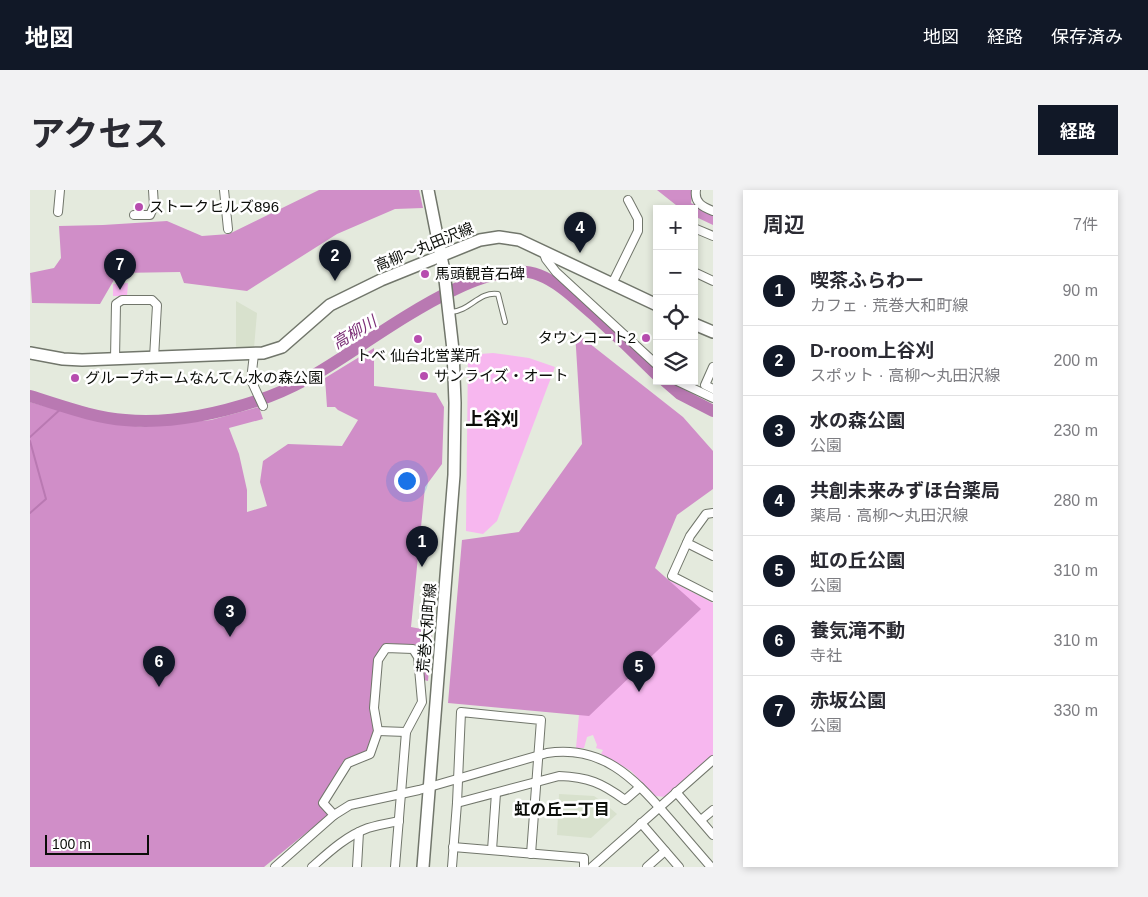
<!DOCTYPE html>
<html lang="ja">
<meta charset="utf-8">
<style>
:root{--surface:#fff;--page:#f2f2f3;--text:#2b2b33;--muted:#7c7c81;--line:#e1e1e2;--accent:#111827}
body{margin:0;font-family:Helvetica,"Noto Sans JP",sans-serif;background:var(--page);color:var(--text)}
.controls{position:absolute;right:15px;top:15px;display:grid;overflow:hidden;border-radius:0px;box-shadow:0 2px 8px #0003}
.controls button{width:45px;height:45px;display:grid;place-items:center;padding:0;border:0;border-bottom:1px solid var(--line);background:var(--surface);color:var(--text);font:25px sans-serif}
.scale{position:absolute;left:15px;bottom:12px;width:104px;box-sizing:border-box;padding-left:5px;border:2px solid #0b0d09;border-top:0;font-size:14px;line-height:18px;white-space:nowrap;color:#0b0d09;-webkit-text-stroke:4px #fff;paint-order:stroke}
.you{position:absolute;left:376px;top:290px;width:18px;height:18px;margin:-12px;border:4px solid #fff;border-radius:50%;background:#1a73e8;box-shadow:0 0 0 8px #1a73e833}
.badge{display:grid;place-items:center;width:32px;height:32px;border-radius:50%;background:var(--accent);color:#fff;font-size:16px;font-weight:700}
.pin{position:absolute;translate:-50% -41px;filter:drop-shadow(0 1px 2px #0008)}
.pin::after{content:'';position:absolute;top:26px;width:18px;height:15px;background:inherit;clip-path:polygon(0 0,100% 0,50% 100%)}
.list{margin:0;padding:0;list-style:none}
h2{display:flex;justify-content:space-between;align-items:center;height:65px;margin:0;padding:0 20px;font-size:21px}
h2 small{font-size:16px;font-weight:400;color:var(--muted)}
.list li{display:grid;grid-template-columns:32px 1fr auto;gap:15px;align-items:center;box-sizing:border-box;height:70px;padding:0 20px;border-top:1px solid var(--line)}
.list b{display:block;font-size:19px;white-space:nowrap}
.list p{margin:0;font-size:16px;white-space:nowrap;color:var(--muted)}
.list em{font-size:16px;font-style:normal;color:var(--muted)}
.icon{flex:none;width:28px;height:28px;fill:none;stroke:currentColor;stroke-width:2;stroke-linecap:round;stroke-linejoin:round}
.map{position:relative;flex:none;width:683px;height:677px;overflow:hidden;border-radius:0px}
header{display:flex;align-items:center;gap:30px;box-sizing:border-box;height:70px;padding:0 25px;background:var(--accent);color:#fff}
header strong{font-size:24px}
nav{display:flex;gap:28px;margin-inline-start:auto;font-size:18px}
.intro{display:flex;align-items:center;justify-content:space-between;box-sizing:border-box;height:120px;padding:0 30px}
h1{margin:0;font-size:35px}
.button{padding:12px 22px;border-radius:0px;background:var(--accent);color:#fff;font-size:18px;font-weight:700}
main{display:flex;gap:30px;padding:0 30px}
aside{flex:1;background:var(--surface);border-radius:0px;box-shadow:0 2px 8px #0003}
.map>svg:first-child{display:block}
</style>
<header>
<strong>地図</strong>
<nav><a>地図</a><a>経路</a><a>保存済み</a></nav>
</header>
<div class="intro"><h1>アクセス</h1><a class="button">経路</a></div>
<main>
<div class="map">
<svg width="683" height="677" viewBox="0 0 683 677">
<rect width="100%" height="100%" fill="#e4eadd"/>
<g fill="#d8e1cd">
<polygon points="206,111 227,123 224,158 206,159"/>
<polygon points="529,604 564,606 574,613 587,624 561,648 527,645"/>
</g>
<g fill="#f7b7ef">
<polygon points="98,93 97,106 83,106 83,94"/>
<polygon points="463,163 499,168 525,177 467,331 453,344 436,341 438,165"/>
<polygon points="639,390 683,413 683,566 636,607 625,606 601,581 571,564 573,560 566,558 567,555 563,545 557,547 554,558 546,558 549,525 617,412"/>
</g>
<g fill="#d08ec8">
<polygon points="289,0 389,0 393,18 365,19 307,44 217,101 154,93 150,82 88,83 70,114 2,113 0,83 24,78 31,68 29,36 73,35 137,31 172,46 199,44"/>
<polygon points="627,0 663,0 661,13 683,24 683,35 664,26 664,19 651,19"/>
<polygon points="545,142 653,227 683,261 683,299 647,325 625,378 671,419 559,526 418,513 432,350 489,342 552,254"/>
<polygon points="344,158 344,196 406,203 414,217 412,274 395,297 381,437 402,441 398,491 394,490 391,462 387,456 356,453 345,470 340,518 344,539 337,561 314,570 290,613 298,622 297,626 234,677 0,677 0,212 39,223 111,237 181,230 229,217 233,229 199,238 209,264 217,300 217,322 237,316 230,292 233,271 258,254 312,256 328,230 308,220 305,217 297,217 295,188"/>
</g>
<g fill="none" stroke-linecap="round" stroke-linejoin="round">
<g stroke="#b979b2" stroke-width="2">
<polyline points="0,247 34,216"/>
<polyline points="0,251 16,309 0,323"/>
</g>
<g stroke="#b979b2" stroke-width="12">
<polyline points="635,191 650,204 683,221"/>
<path d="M0 206C30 215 64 228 95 230 139 234 187 224 229 210 245 205 262 197 277 189 331 161 449 61 509 85 530 93 547 111 564 125 585 144 606 164 627 185"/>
</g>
<g stroke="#71766b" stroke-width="6">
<path id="lane" d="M421 122C440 121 449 101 468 104L475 132"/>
</g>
<g stroke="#71766b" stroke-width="10">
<g id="street">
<polyline points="194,0 198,39"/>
<path d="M666 0C664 13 673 17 683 21"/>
<polyline points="28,22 30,0"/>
<polyline points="104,25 120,25 124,16 123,0"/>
<polyline points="664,38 683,46"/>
<polyline points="513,61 516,69 526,82 627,175"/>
<polyline points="664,82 683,91"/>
<polyline points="582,94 608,41 608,29 598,10"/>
<polyline points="224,164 221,190 233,216"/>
<polyline points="85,169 86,114 92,110 122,110 127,115 124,168"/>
<polyline points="683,177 675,195 683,199"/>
<polyline points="647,191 683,208"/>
<polyline points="683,323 676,324 660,346 642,386 683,407"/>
<polyline points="657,353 683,366"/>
<polyline points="348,541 376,542"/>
<polyline points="646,602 683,645"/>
<path d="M427 613 529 586C558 587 572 593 595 610L610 597"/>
<polyline points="304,625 293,613 318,573 340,564 348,541 344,518 348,470 356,458 383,459 388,467 392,512 376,542 365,677"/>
<polyline points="671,630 683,620"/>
<polyline points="611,633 649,677"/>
<polyline points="423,657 554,668 554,677"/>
<polyline points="462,660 466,603"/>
<path d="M245 677 304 625 320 615 389 600 517 563C572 555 603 587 636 625 651 642 666 660 681 677"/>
<path d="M282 677C299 662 316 646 338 638 348 635 359 633 369 631"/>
<polyline points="327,677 329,642"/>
<polyline points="422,677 427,613 431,522 511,530 501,664"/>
<polyline points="562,677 683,570"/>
<polyline points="617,677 635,661"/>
</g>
</g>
<g stroke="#71766b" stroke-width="14">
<g id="secondary">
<polyline points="664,134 683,142"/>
<polyline points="0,163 33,169 52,170 233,163 252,157 300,115 351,90 450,50 469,47 489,50 627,115"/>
<polyline points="393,677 424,285 425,213 423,160 414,81 398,0"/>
</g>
</g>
<use href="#lane" stroke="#fff" stroke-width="4"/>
<use href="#street" stroke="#fff" stroke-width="8"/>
<use href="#secondary" stroke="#fff" stroke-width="11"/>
</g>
<g fill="#b74daf" stroke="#fff" stroke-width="2">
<circle cx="109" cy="17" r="5"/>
<circle cx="395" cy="84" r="5"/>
<circle cx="616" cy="148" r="5"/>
<circle cx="388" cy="149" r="5"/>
<circle cx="394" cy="186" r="5"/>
<circle cx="45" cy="188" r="5"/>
</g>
<g text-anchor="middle" stroke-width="5" stroke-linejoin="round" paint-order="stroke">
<g font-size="15" fill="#0b0d09" stroke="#fff" text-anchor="start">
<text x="119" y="22">ストークヒルズ896</text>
<text x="405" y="89">馬頭観音石碑</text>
<text x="606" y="153" text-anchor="end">タウンコート2</text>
<text x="388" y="171" text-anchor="middle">トベ 仙台北営業所</text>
<text x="404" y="191">サンライズ・オート</text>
<text x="55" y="193">グループホームなんてん水の森公園</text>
</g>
<g font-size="15" fill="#0b0d09" stroke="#fff">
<text transform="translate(394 57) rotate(-22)" y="5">高柳～丸田沢線</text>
<text transform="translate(397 438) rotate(-85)" y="5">荒巻大和町線</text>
</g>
<g font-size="16" font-style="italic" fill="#7b2e76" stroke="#fff">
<text transform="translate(324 142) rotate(-31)" y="6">高柳川</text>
</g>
<g font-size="16" font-weight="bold" fill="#0b0d09" stroke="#fff">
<text x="532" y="625">虹の丘二丁目</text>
</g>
<g font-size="18" font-weight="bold" fill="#0b0d09" stroke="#fff">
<text x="462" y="235">上谷刈</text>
</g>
</g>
</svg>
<div class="controls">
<button>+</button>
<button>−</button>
<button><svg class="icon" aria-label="locate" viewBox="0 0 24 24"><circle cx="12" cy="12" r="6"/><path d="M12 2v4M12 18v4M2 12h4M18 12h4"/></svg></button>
<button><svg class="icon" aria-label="layers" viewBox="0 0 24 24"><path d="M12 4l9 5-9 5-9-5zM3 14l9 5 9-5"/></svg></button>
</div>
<div class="scale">100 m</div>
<div class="you"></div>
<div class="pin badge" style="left:392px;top:377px">1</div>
<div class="pin badge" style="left:305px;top:91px">2</div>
<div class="pin badge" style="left:200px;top:447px">3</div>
<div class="pin badge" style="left:550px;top:63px">4</div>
<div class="pin badge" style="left:609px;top:502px">5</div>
<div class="pin badge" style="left:129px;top:497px">6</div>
<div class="pin badge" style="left:90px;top:100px">7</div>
</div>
<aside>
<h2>周辺<small>7件</small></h2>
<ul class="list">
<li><span class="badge">1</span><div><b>喫茶ふらわー</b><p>カフェ · 荒巻大和町線</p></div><em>90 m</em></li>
<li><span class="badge">2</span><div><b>D-room上谷刈</b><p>スポット · 高柳～丸田沢線</p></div><em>200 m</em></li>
<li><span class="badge">3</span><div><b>水の森公園</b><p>公園</p></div><em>230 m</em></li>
<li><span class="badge">4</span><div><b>共創未来みずほ台薬局</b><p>薬局 · 高柳～丸田沢線</p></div><em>280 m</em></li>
<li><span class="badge">5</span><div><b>虹の丘公園</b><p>公園</p></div><em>310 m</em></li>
<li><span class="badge">6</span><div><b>養気滝不動</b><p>寺社</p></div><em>310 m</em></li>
<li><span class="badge">7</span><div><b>赤坂公園</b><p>公園</p></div><em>330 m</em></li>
</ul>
</aside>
</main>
